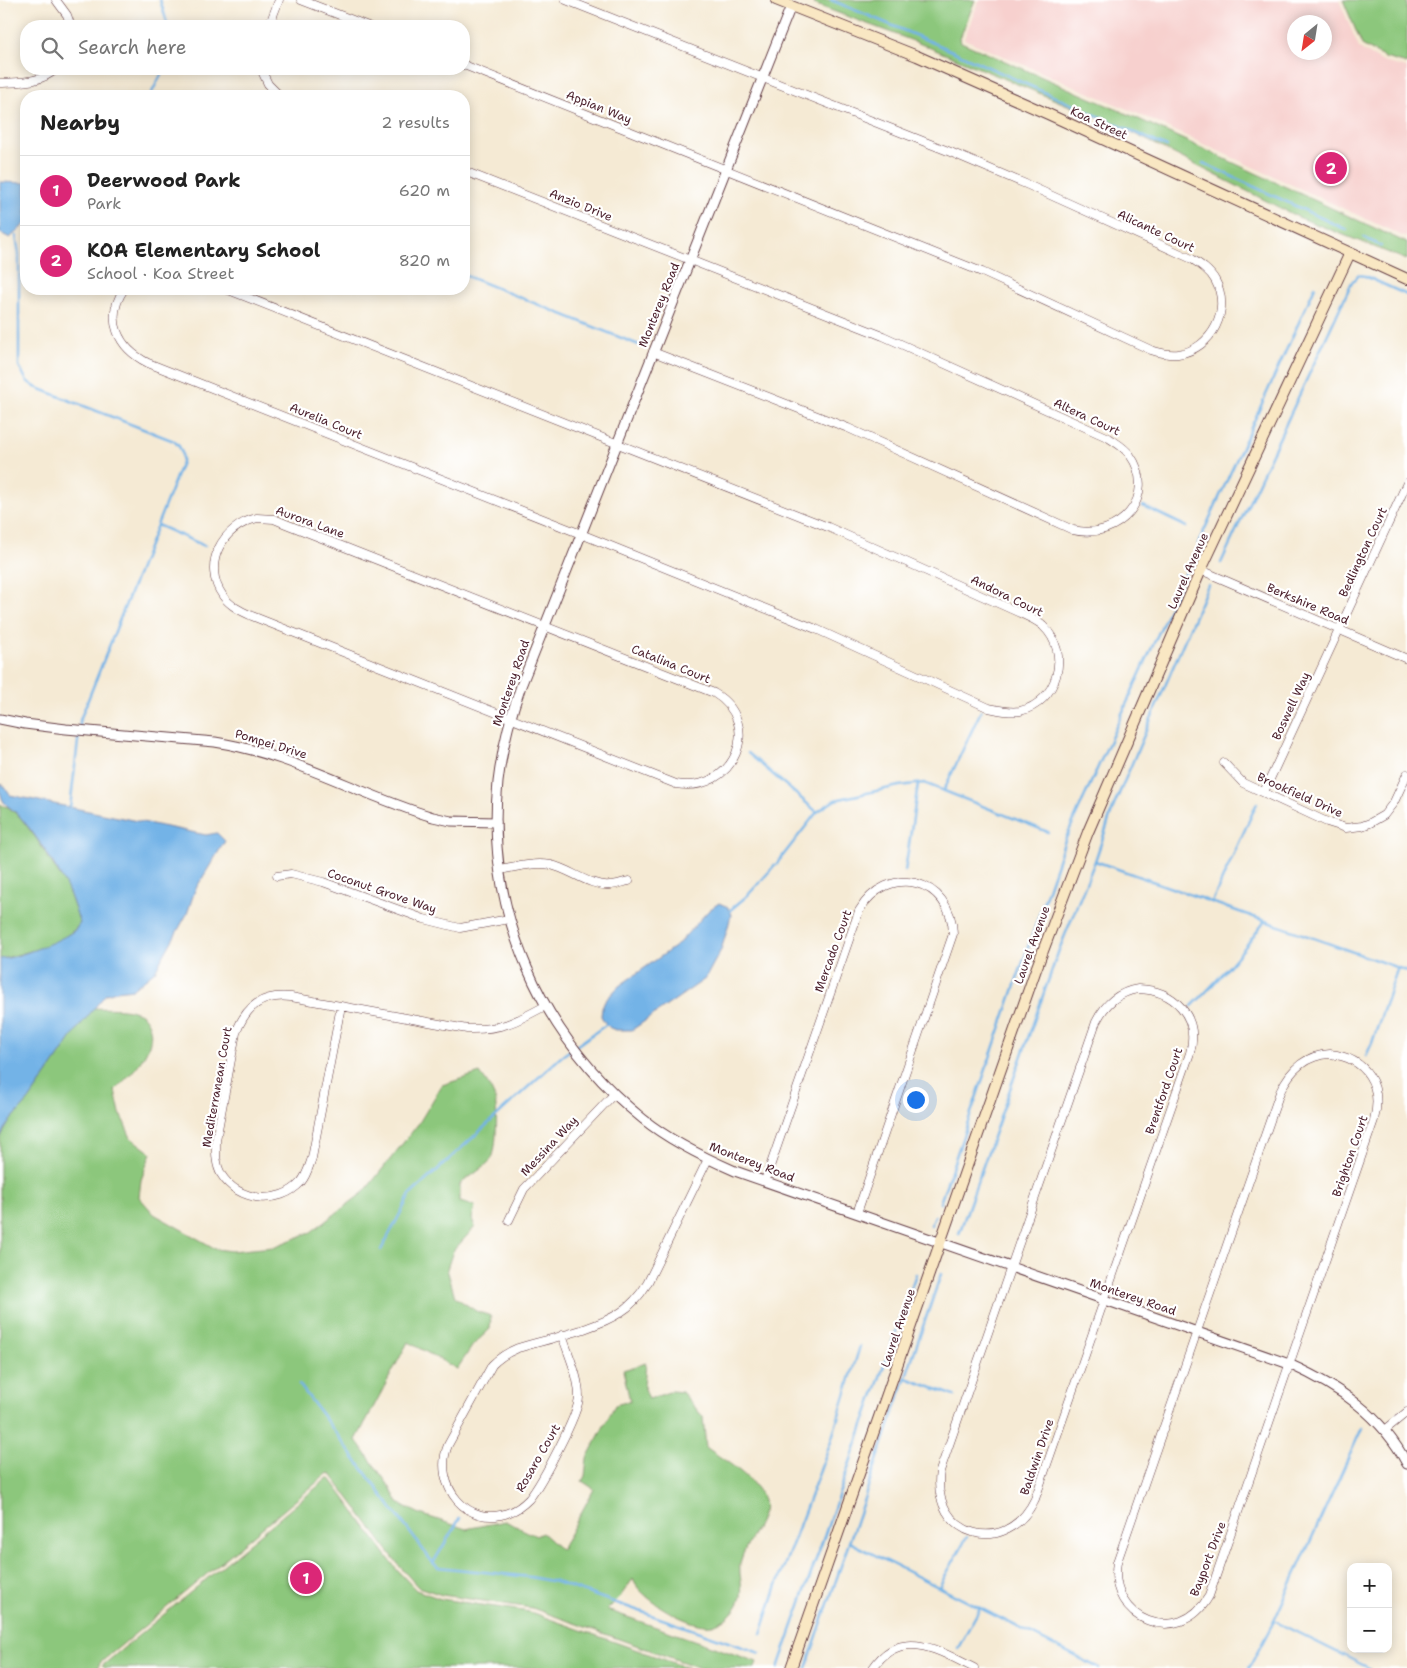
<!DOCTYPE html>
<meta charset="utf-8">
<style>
:root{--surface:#fff;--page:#f2f2f2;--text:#222;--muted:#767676;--line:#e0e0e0;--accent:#db2777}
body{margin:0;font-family:"Shantell Sans",sans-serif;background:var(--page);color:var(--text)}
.controls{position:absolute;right:15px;bottom:15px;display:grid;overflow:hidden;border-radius:10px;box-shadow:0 2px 12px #0003}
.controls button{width:45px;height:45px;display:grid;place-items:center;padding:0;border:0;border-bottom:1px solid var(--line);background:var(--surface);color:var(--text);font:25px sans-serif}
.compass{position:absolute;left:1287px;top:15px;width:45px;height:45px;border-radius:50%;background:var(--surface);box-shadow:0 2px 12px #0003;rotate:210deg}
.you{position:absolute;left:915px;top:1099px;width:18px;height:18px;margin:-12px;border:4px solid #fff;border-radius:50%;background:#1a73e8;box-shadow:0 0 0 8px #1a73e833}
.badge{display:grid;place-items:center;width:32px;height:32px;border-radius:50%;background:var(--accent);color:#fff;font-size:16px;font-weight:700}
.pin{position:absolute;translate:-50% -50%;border:2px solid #fff;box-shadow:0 1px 5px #0006}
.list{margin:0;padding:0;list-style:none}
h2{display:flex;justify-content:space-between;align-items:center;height:65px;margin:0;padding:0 20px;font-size:21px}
h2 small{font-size:16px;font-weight:400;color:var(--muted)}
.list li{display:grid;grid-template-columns:32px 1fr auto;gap:15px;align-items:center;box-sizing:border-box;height:70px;padding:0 20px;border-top:1px solid var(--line)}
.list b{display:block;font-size:19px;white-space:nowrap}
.list p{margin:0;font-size:16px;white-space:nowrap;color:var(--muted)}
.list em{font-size:16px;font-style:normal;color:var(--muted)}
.icon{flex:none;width:28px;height:28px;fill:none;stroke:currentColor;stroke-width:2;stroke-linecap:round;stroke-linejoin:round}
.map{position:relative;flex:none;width:1407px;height:1668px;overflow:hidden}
.search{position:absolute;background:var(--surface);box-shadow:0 2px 12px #0003;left:20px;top:20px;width:450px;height:55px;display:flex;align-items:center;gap:12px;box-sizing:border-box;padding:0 18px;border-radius:20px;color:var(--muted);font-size:19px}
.panel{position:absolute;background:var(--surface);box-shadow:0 2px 12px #0003;left:20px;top:90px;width:450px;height:205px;border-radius:20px}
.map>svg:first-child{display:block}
</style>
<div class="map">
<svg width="1407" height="1668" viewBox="0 0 1407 1668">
<rect width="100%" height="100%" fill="#fff"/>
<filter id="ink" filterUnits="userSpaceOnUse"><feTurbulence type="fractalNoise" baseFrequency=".02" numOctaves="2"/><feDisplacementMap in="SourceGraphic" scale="10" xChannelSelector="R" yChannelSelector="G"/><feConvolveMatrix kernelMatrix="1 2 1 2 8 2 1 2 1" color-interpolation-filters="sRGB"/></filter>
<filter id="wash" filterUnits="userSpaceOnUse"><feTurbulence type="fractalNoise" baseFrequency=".0096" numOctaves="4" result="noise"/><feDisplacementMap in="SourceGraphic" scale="20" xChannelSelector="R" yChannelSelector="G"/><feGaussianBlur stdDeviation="1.12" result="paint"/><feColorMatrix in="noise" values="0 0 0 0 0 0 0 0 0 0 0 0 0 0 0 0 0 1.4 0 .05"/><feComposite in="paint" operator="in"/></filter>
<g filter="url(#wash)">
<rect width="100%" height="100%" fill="#f5ead4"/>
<path fill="#f7d0ce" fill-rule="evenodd" d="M979 0H1339L1359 48 1383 62 1407 68V238L1134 112 964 39ZM1294 22H1324V52H1294Z"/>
<g fill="#8cc77c" stroke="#6b7354">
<polygon points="816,0 975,0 960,38 961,42 1132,116 1407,243 1407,260 1298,217 1123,128 916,42 814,4"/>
<polygon points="1343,0 1407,0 1407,64 1385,58 1362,45"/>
<path d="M0 805 8 807 20 817 36 838 67 887 80 923C66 944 26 952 2 959H0Z"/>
<path d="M94 1008C107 1009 124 1007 136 1012 143 1014 146 1018 149 1025 158 1049 130 1075 115 1090L120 1113 131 1138 151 1153 141 1180 139 1197 154 1214 216 1249 232 1251 273 1247 311 1232 364 1192 419 1123 442 1085 480 1073C485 1080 491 1088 494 1096 498 1105 497 1149 492 1158 488 1165 468 1178 460 1184V1202L475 1206 472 1219 475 1227 453 1251 447 1269 455 1297 476 1311 491 1316 490 1329 473 1345 457 1369 408 1342 356 1440 390 1487 398 1503 420 1514 466 1529 505 1521 536 1536 542 1533 561 1550 594 1489 582 1481 585 1476 587 1458 615 1405 630 1401 623 1370 646 1363 644 1386 649 1399 672 1391 682 1392 703 1417 706 1447C724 1461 770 1485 763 1512 759 1527 746 1543 741 1560 739 1565 740 1569 740 1574 743 1593 743 1602 729 1616 726 1619 717 1624 712 1625 693 1629 639 1599 633 1579L619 1598 607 1610 757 1662 755 1668H700L532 1608 442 1595 418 1587 401 1568 330 1473 327 1474 100 1663 98 1668H0V1138L10 1121 29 1100 78 1028Z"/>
<polygon points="329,1477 397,1570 416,1590 441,1599 530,1612 688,1668 105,1668 102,1666"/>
</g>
<g fill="#73b3e7" stroke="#5e6989">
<polygon points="0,182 26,183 26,223 10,238 0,233"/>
<path d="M0 784 3 785 10 795 206 835 217 833 225 841 195 890 187 914 155 971 133 989 116 991 106 994 78 1028 29 1100 10 1121 0 1138V959C14 959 60 941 72 932 76 930 77 927 80 923 75 911 72 898 66 886 54 863 38 838 21 818 8 803 0 807 0 784Z"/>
<polygon points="719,903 728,907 731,915 728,927 721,950 705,979 632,1030 616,1030 610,1028 605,1023 601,1016 602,1008 605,1001 619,986 677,945 709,910"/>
</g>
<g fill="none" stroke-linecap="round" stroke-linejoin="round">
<g stroke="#73b3e7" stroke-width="2.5">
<polyline points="160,0 168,26"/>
<polyline points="831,0 941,46 1167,147"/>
<polyline points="150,96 164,69"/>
<polyline points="1203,163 1347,230"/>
<path d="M16 236 19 254V366L27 381 35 387 174 441C181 447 183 452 182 462L80 720V727"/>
<polyline points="1363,237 1381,246"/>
<polyline points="464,275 639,345"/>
<polyline points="1143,506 1187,527"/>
<polyline points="157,525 205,546"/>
<polyline points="1198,544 1315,287"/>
<polyline points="1221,563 1352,282 1358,275 1365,276 1407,295"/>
<polyline points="748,753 817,812"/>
<polyline points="944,790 981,711"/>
<polyline points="70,808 79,733"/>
<polyline points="1095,861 1407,971"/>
<polyline points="905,871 918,784"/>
<polyline points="1212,902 1257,803"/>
<polyline points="728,912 748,895 778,862 817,812 835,800 899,786 924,783 1048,832"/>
<path d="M1192 1006C1220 979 1242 952 1265 921"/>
<polyline points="1366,1056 1372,1043 1398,967"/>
<polyline points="940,1203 1065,840 1190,563"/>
<polyline points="931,1225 935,1216"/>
<polyline points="959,1234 1059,950 1095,861 1113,808 1208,585"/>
<polyline points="381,1250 410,1195 562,1056 607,1024"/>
<polyline points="906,1378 955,1396"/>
<polyline points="299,1384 433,1563 438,1567 530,1577 556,1582 760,1653"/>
<polyline points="849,1542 1099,1668"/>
<polyline points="433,1563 460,1518"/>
<polyline points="939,1587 967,1537"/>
<polyline points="1274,1621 1369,1668"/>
<polyline points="761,1634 777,1585 831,1441 860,1346"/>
<polyline points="958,1648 980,1608"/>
<polyline points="778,1668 916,1274"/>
<polyline points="806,1668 941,1274"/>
<polyline points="1249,1668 1274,1621 1362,1428"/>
</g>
</g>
</g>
<g filter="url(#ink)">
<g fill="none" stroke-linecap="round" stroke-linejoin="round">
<g stroke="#643d44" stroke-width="9">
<g id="minor">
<polyline points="56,0 67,15 71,26"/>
<polyline points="301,0 368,26"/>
<polyline points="269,26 279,0"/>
<path d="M464 65 982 272 1151 350C1160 353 1169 355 1178 354 1212 349 1232 310 1215 280 1210 271 1201 265 1192 259L1028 185 948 151 566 0"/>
<polyline points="261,69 268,84 280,96"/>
<path d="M0 83C21 82 40 83 56 69"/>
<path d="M464 171 883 336 1109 438C1116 443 1124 447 1130 455 1159 496 1119 541 1073 530L848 428 653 352"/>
<path d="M124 289C104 319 118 348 148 363L581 534 816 629 989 708C999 710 1009 713 1020 711 1057 703 1072 653 1043 626 1037 620 1028 617 1020 613L828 527 226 289"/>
<path d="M257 518 274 519 286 524 714 693C764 723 735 794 676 784L252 616C241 611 230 606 223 596 201 565 222 526 257 518Z"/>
<polyline points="1201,570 1407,659"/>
<polyline points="1224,763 1243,783 1327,822 1346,828 1362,826 1370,823 1384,815 1394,802 1407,774"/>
<polyline points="1264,792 1407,483"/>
<path d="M500 870C516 867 534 862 551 865 570 869 590 887 610 885 616 885 623 882 629 881"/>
<polyline points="277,876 291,874 323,882 424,919 460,928 509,919"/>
<path d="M1138 989C1174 990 1200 1016 1190 1053L1035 1499C1006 1560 930 1536 940 1471L1096 1022C1105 1004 1118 992 1138 989Z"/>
<path d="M341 1006 312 1158C309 1166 307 1175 301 1182 279 1206 238 1202 221 1174 215 1163 216 1151 216 1140L236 1033C246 1006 262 994 291 997L467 1029C502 1030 515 1022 545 1006"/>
<path d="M1330 1054C1367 1058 1383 1086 1374 1120L1209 1596C1179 1649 1107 1620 1117 1562L1280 1092C1290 1070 1305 1055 1330 1054Z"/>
<path d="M765 1181 859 911C887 862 952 878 953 934L857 1213"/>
<polyline points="509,1220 524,1189 614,1094"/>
<path d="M562 1335C568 1354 579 1376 579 1397 579 1414 541 1484 529 1499 524 1504 517 1510 510 1512 468 1530 432 1485 448 1445L492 1365C500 1357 508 1352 518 1348 548 1339 596 1329 621 1312 632 1305 640 1295 647 1284L708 1159"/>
<polyline points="1385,1430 1407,1412"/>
<path d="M873 1668C901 1626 940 1651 974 1668"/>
</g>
</g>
<g stroke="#643d44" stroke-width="11">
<g id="tertiary">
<path d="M791 6 521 686C510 717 502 749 498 782 485 912 541 1037 643 1119 670 1141 703 1157 735 1171L1289 1364C1338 1386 1382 1415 1407 1464"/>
<path d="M0 719 25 724 66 729 215 742C292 754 359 795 433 817L451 821 496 822"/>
</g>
</g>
<g stroke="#643d44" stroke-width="12">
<g id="secondary">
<polyline points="776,0 917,56 1048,114 1407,279"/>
<polyline points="791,1668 1035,972 1088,832 1201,570 1350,253"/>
</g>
</g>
<use href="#minor" stroke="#fff" stroke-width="8"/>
<use href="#tertiary" stroke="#fff" stroke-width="9"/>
<use href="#secondary" stroke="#f9e7c3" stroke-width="10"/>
</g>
</g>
<g text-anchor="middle" stroke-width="4.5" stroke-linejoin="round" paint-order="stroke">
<g font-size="12" fill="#4a1f2b" stroke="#fff">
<text transform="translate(599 107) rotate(22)" y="4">Appian Way</text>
<text transform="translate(1099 123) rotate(25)" y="4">Koa Street</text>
<text transform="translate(581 205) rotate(22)" y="4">Anzio Drive</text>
<text transform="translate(1156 231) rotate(25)" y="4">Alicante Court</text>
<text transform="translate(659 305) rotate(-68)" y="4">Monterey Road</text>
<text transform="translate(1087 417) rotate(25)" y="4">Altera Court</text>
<text transform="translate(326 421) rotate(22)" y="4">Aurelia Court</text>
<text transform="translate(310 522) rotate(20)" y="4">Aurora Lane</text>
<text transform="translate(1363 552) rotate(-65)" y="4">Bedlington Court</text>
<text transform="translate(1188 571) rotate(-66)" y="4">Laurel Avenue</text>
<text transform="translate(1007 596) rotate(26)" y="4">Andora Court</text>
<text transform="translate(1308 604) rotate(23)" y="4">Berkshire Road</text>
<text transform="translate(671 664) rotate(22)" y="4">Catalina Court</text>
<text transform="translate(511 683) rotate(-71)" y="4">Monterey Road</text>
<text transform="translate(1291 706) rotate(-65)" y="4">Boswell Way</text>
<text transform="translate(271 744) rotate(17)" y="4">Pompei Drive</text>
<text transform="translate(1300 795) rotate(24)" y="4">Brookfield Drive</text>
<text transform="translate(382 891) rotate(19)" y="4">Coconut Grove Way</text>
<text transform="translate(1032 945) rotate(-70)" y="4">Laurel Avenue</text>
<text transform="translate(833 951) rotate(-70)" y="4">Mercado Court</text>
<text transform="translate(217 1087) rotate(-80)" y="4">Mediterranean Court</text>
<text transform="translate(1164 1091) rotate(-71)" y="4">Brentford Court</text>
<text transform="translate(549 1146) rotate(-47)" y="4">Messina Way</text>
<text transform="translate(1350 1156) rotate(-71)" y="4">Brighton Court</text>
<text transform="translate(752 1162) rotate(21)" y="4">Monterey Road</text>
<text transform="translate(1133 1297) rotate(19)" y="4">Monterey Road</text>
<text transform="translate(898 1328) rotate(-71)" y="4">Laurel Avenue</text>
<text transform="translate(1037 1457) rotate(-71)" y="4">Baldwin Drive</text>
<text transform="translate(538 1458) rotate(-60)" y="4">Rosaro Court</text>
<text transform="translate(1208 1559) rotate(-69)" y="4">Bayport Drive</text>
</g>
</g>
</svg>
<div class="controls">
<button>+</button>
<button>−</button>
</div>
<svg class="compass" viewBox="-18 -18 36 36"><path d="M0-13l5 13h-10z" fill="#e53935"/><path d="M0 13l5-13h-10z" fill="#767676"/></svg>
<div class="you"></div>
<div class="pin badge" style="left:306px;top:1578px">1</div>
<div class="pin badge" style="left:1331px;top:168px">2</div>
<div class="search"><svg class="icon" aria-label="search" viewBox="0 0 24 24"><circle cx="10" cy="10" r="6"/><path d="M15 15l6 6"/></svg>Search here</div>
<section class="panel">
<h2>Nearby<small>2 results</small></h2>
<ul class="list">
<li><span class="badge">1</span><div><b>Deerwood Park</b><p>Park</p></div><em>620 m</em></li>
<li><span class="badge">2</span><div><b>KOA Elementary School</b><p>School · Koa Street</p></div><em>820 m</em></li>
</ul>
</section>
</div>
